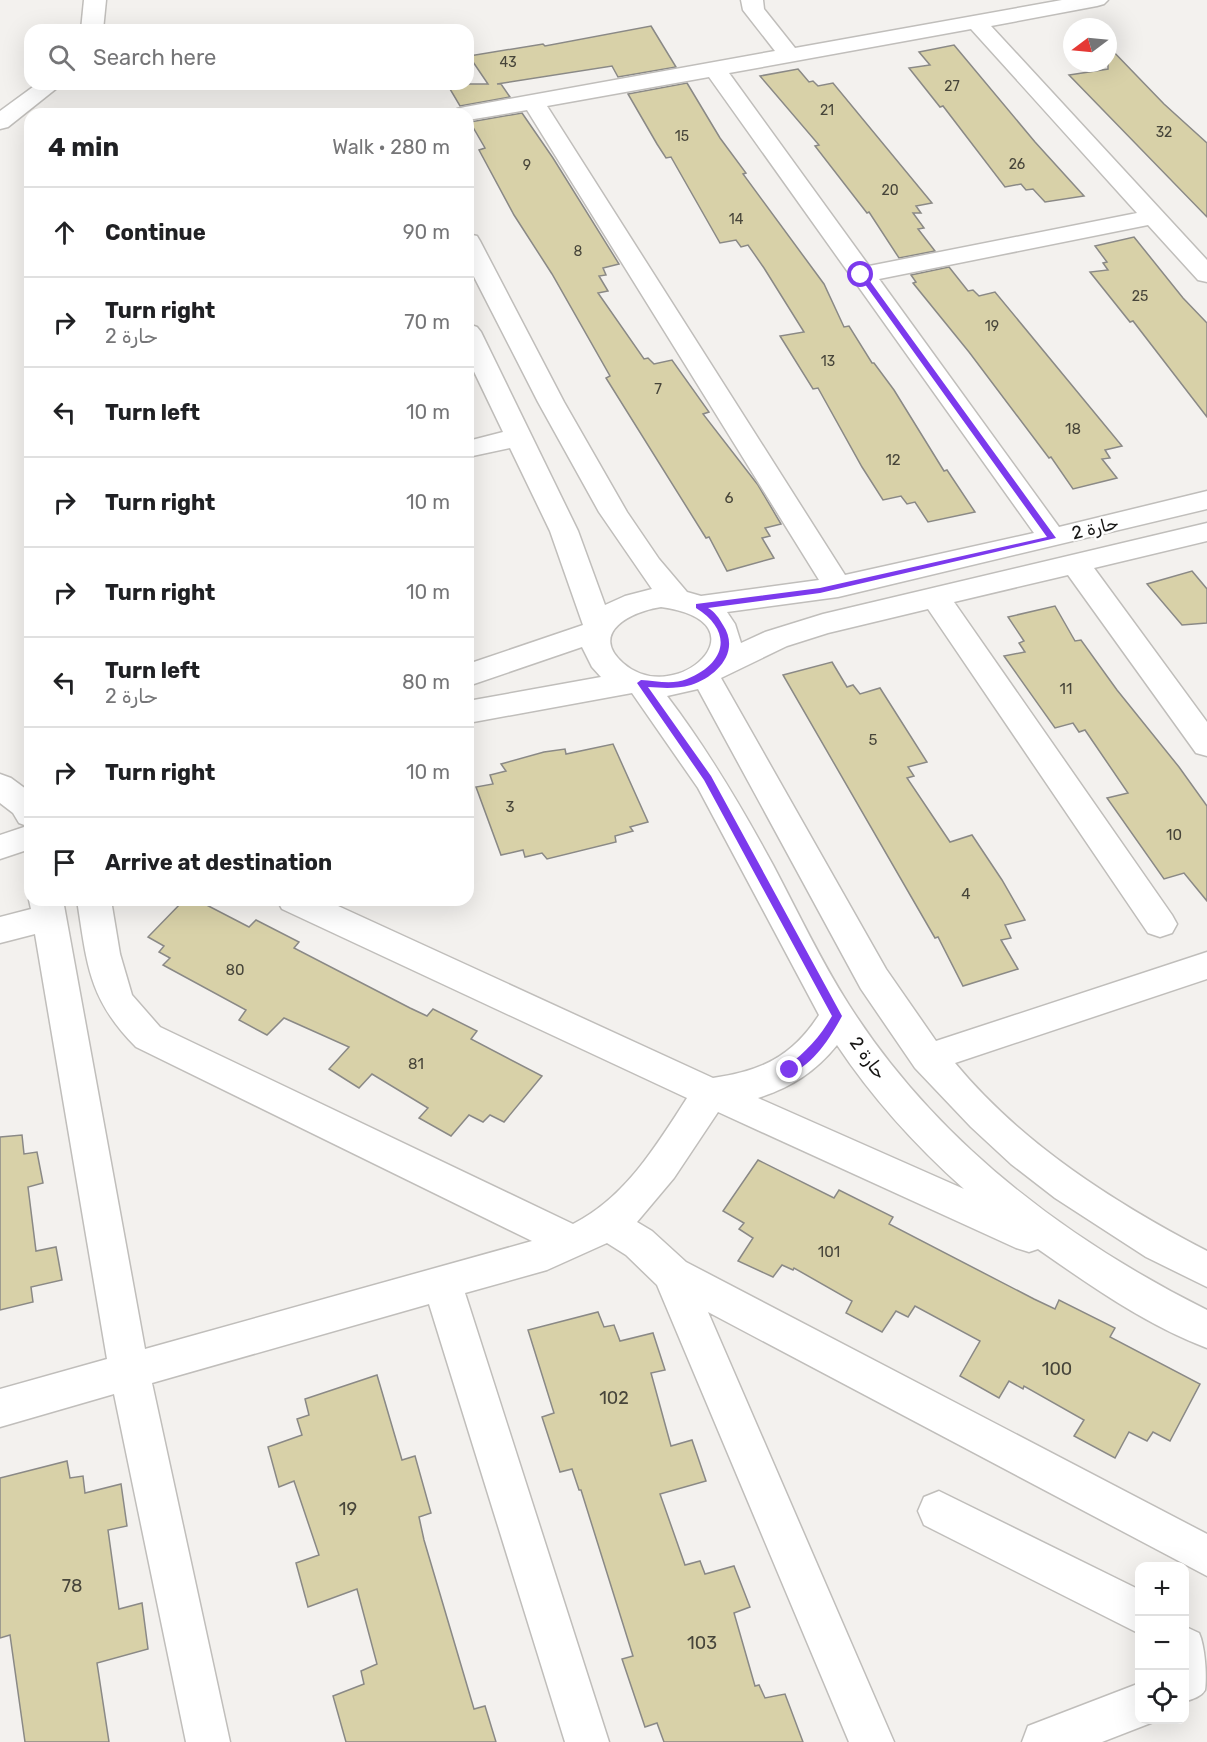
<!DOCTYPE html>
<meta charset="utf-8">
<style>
:root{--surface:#fff;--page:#f2f2f2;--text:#202124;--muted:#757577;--line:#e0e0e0}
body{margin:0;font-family:Rubik,"Noto Sans Arabic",sans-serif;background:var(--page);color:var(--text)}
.controls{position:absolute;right:18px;bottom:18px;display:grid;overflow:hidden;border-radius:12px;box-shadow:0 6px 24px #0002}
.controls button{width:54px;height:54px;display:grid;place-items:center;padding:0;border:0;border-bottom:2px solid var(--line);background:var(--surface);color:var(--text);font:30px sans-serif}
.compass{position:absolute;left:1063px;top:18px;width:54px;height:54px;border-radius:50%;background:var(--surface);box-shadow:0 6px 24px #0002;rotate:254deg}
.stop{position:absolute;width:18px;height:18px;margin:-14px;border:4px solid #7c3aed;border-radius:50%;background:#fff}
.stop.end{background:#7c3aed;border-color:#fff;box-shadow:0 2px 6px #0008}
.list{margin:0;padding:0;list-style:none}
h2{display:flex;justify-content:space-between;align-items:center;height:78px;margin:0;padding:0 24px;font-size:26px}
h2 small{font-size:20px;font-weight:400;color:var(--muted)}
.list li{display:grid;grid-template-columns:39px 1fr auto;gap:18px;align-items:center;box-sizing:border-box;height:90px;padding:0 24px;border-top:2px solid var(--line)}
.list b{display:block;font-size:22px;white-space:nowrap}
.list p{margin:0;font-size:20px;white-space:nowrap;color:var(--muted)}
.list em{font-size:20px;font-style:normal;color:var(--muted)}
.icon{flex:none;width:33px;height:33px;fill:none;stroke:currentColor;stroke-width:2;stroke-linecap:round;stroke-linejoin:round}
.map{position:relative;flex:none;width:1207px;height:1742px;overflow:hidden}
.search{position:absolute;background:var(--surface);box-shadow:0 6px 24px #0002;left:24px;top:24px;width:450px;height:66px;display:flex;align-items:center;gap:15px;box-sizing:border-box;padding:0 21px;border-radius:18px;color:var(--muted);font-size:22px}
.panel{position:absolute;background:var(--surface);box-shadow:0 6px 24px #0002;left:24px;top:108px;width:450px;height:798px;border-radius:18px}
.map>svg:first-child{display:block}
</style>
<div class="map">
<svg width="1207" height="1742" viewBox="0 0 1207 1742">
<rect width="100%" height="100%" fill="#f3f1ee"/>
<g fill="#d8d1a8" stroke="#8a8986" stroke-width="1.5">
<polygon points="651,26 676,67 618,77 612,66 497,84 501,84 510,97 460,106 447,84 488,84 469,56 543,44 545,46"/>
<polygon points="954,45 1035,142 1084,196 1045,202 1033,189 1026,190 1021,184 1005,187 943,106 940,107 909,68 930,65 919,52"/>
<polygon points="1108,46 1164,104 1207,143 1207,217 1069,75 1108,69"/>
<polygon points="798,69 809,82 813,81 818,86 833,83 932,203 916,206 921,213 913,213 924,228 918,229 935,251 899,258 869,212 867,213 815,146 819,145 760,76"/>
<polygon points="687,83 720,138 746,173 743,174 824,284 844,327 849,326 872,363 874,363 894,390 944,471 947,470 975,512 928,522 915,502 907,504 901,496 883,500 862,467 818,388 813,389 780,336 804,332 764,268 748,245 741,247 736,240 720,243 671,157 666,158 657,144 628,94"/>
<polygon points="522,113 553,158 619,264 603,268 606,275 599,276 608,291 598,293 644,359 648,358 654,364 672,360 709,412 703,414 758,485 781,524 765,528 770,536 762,538 774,558 727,571 709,537 706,538 606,378 610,376 552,274 514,215 479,150 485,148 470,122"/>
<polygon points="1134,237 1183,298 1207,323 1207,417 1133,321 1130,322 1090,272 1108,270 1103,263 1107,262 1095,246"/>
<polygon points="949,267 968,291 973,290 979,296 995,292 1122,446 1105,450 1110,458 1102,459 1117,478 1073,489 1051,457 1049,458 969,352 913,283 916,282 911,275"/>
<polygon points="1192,571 1207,589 1207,623 1182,625 1147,584"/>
<polygon points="1055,606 1075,641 1081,640 1117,690 1179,767 1207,806 1207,901 1184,873 1164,879 1107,798 1128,793 1085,730 1079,732 1073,723 1055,728 1004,656 1025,652 1019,643 1024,641 1008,617"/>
<polygon points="832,662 847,687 853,685 860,694 880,688 927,762 908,767 914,776 907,778 950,842 972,835 1002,880 1025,920 1005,925 1011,938 1001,940 1018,969 963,986 938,937 935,938 783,675"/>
<polygon points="613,744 648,822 630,827 633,831 615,836 616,842 547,859 542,853 525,857 523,850 501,855 476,787 493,784 490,775 506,771 501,764 544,752 565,749 566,754"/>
<polygon points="184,900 197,900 249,927 256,920 299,942 294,948 410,1008 427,1016 433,1009 477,1031 471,1039 542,1076 504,1122 490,1115 483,1122 469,1115 451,1136 419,1118 428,1108 372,1074 359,1088 329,1069 349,1047 284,1018 267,1035 239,1020 246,1010 163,965 170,958 159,952 164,946 148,937"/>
<polygon points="22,1135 24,1154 37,1152 43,1183 28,1187 36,1251 56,1247 62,1280 31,1287 33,1302 0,1310 0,1137"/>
<polygon points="758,1160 834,1198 839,1190 893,1217 889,1224 1034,1299 1055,1309 1059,1300 1115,1328 1110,1337 1200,1384 1170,1441 1153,1432 1147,1441 1129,1432 1115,1458 1074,1436 1084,1420 1024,1386 1023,1389 1009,1381 999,1398 960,1376 980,1341 915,1306 908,1317 896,1311 882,1332 846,1313 852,1301 794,1268 793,1270 782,1265 773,1277 738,1261 753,1238 739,1229 744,1223 723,1211"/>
<polygon points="598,1312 604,1327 614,1325 620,1341 653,1333 665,1370 651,1373 671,1446 692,1440 706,1481 660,1494 685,1565 700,1561 705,1574 734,1566 750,1607 734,1613 755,1686 759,1685 765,1698 785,1694 803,1742 664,1742 657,1723 645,1727 622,1659 633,1656 581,1490 579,1490 572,1469 560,1472 542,1417 554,1413 528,1330"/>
<polygon points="377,1375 402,1460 415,1456 431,1513 419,1517 424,1540 474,1709 485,1706 496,1742 346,1742 333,1696 364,1684 361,1671 377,1664 357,1589 308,1607 296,1563 319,1555 294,1481 279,1487 268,1447 302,1435 297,1419 309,1415 305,1399"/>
<polygon points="67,1461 70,1478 83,1476 85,1493 121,1484 127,1526 108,1530 119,1609 142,1603 148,1649 97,1663 109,1742 25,1742 10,1635 0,1638 0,1478"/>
</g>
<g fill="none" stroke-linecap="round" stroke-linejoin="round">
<g stroke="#c0bebb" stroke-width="3">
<g id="minor">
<polygon points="84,0 106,0 103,30 81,30"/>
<path d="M741 0H763L764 9 795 48 1062 0H1108L1104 4 1097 6 991 26 1207 260V282L1198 280 1148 225 879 279 1059 527 1207 491V509L838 597 727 612 735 624 741 643 765 632 823 614 1207 523V541L1094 568 1207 722V756L1196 753 1068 575 954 602 1172 915 1177 924 1172 933 1160 937 1148 933 928 609 828 633 787 646 721 678 886 969 936 1041 1207 952V979L955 1063C1022 1144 1115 1203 1207 1251V1287L1146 1257 1055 1198 1011 1164 971 1127 915 1068 861 989 698 689 667 696C708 750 741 806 773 865 798 912 820 960 849 1005 935 1140 1065 1239 1207 1310V1348C1146 1325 1091 1286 1038 1249L1029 1252 1016 1248 718 1112 674 1178 637 1222 652 1231 686 1262 1207 1534V1576L708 1312 894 1742H849L657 1285 626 1255 607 1243 547 1270 465 1293 609 1742H565L429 1304 152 1383 230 1742H186L114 1394 0 1427V1389L107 1359 35 934 0 943V917L31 909 29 900 30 899 63 900 145 1349 532 1241 136 1047C88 999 87 963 77 900H111L120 954 132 995 160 1027 573 1224C625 1198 656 1146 687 1098L282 909 277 900H325L713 1078C761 1071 792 1057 819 1015L698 788 632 693 468 723V701L601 677 592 667 582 647 468 686V664L583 625 550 531 510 448 468 457V441L503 432 468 359V324L477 327 481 332 578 531 605 605 625 596 652 589 599 512 538 402 468 265V234L477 236 480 241 564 402 627 512 659 559 687 592 701 596 819 580 527 110 468 120V114H454L457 109 465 107 775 51 743 10ZM971 29 1137 213 869 266 729 73ZM709 77 1034 533 845 575 547 106ZM661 607C770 622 676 710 623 663 588 632 633 611 661 607ZM837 1045C873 1099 916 1146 964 1189L758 1098C792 1087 815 1072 837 1045Z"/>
<polygon points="37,84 62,84 8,127 0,129 0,111"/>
<polygon points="0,774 11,778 30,792 30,849 0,859 0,835 27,826 19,823 13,813 0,803"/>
<polygon points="939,1491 1140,1590 1140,1634 924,1525 918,1511 924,1497"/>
<path d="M1184 1626 1199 1633C1205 1646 1207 1676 1205 1690 1201 1697 1192 1699 1184 1702Z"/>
<polygon points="1140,1683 1140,1720 1156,1721 1102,1742 1022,1742 1028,1726"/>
</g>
</g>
<use href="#minor" fill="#fff" fill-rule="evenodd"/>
</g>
<path fill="#7c3aed" d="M859 273H864L1056 538 820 593 708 608C715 612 719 618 723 625 741 652 716 677 691 685 676 689 663 688 648 687L711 776 842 1016C830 1038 814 1064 790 1074L786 1073V1067C806 1052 820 1037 832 1016L704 780 637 683 641 680C656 681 673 685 687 679 727 663 733 631 696 608V604L820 588 1047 537 859 276Z"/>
<g text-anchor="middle" stroke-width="4.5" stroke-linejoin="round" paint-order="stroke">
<g font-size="14" fill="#47453a">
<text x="508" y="67">43</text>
<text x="952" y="91">27</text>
<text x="827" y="115">21</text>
<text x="1164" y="137">32</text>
<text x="682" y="141">15</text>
<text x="1017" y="169">26</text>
<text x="527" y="170">9</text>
<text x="890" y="195">20</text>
<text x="736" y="224">14</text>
<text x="578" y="256">8</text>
<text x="1140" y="301">25</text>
<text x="992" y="331">19</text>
<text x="828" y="366">13</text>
</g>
<g font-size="15" fill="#47453a">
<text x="658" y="394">7</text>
<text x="1073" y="434">18</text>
<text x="893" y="465">12</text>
<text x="729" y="503">6</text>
<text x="1066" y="694">11</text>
<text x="873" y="745">5</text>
<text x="510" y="812">3</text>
<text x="1174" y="840">10</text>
<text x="966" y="899">4</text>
<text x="235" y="975">80</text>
<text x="416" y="1069">81</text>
<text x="829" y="1257">101</text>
</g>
<g font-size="18" fill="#171615" stroke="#fff">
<text transform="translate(1095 528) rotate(-14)" y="6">حارة 2</text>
<text transform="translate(868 1058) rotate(53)" y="6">حارة 2</text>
</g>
<g font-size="18" fill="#47453a">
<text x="1057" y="1375">100</text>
<text x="614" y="1404">102</text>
<text x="348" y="1515">19</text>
<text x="72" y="1592">78</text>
<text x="702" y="1649">103</text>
</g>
</g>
</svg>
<div class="controls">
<button>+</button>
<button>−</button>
<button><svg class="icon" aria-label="locate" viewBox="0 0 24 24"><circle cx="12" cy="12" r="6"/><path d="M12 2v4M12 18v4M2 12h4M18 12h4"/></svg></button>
</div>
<svg class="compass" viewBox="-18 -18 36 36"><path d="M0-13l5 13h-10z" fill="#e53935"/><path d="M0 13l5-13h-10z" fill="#757577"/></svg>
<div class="stop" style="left:861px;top:275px"></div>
<div class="stop end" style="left:790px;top:1070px"></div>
<div class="search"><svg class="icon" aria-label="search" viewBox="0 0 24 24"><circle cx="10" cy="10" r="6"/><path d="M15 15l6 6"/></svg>Search here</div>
<section class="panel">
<h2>4 min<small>Walk · 280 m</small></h2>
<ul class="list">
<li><svg class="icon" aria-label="ahead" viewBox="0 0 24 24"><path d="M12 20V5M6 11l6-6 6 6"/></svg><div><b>Continue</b></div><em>90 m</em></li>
<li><svg class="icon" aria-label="right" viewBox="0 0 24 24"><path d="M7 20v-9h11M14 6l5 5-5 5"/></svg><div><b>Turn right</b><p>حارة 2</p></div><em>70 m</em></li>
<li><svg class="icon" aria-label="left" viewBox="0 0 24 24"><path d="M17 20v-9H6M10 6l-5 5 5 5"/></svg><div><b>Turn left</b></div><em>10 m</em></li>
<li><svg class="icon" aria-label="right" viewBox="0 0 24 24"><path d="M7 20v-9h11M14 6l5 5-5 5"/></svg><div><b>Turn right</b></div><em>10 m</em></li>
<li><svg class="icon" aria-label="right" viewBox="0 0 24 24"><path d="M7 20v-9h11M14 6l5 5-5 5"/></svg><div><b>Turn right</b></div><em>10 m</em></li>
<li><svg class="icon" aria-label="left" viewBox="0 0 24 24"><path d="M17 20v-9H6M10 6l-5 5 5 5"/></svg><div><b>Turn left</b><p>حارة 2</p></div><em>80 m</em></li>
<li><svg class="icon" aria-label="right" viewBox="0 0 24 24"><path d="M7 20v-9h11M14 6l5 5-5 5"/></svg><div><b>Turn right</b></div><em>10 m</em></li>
<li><svg class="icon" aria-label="arrive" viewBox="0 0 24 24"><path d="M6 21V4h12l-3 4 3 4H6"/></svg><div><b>Arrive at destination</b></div></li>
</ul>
</section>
</div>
